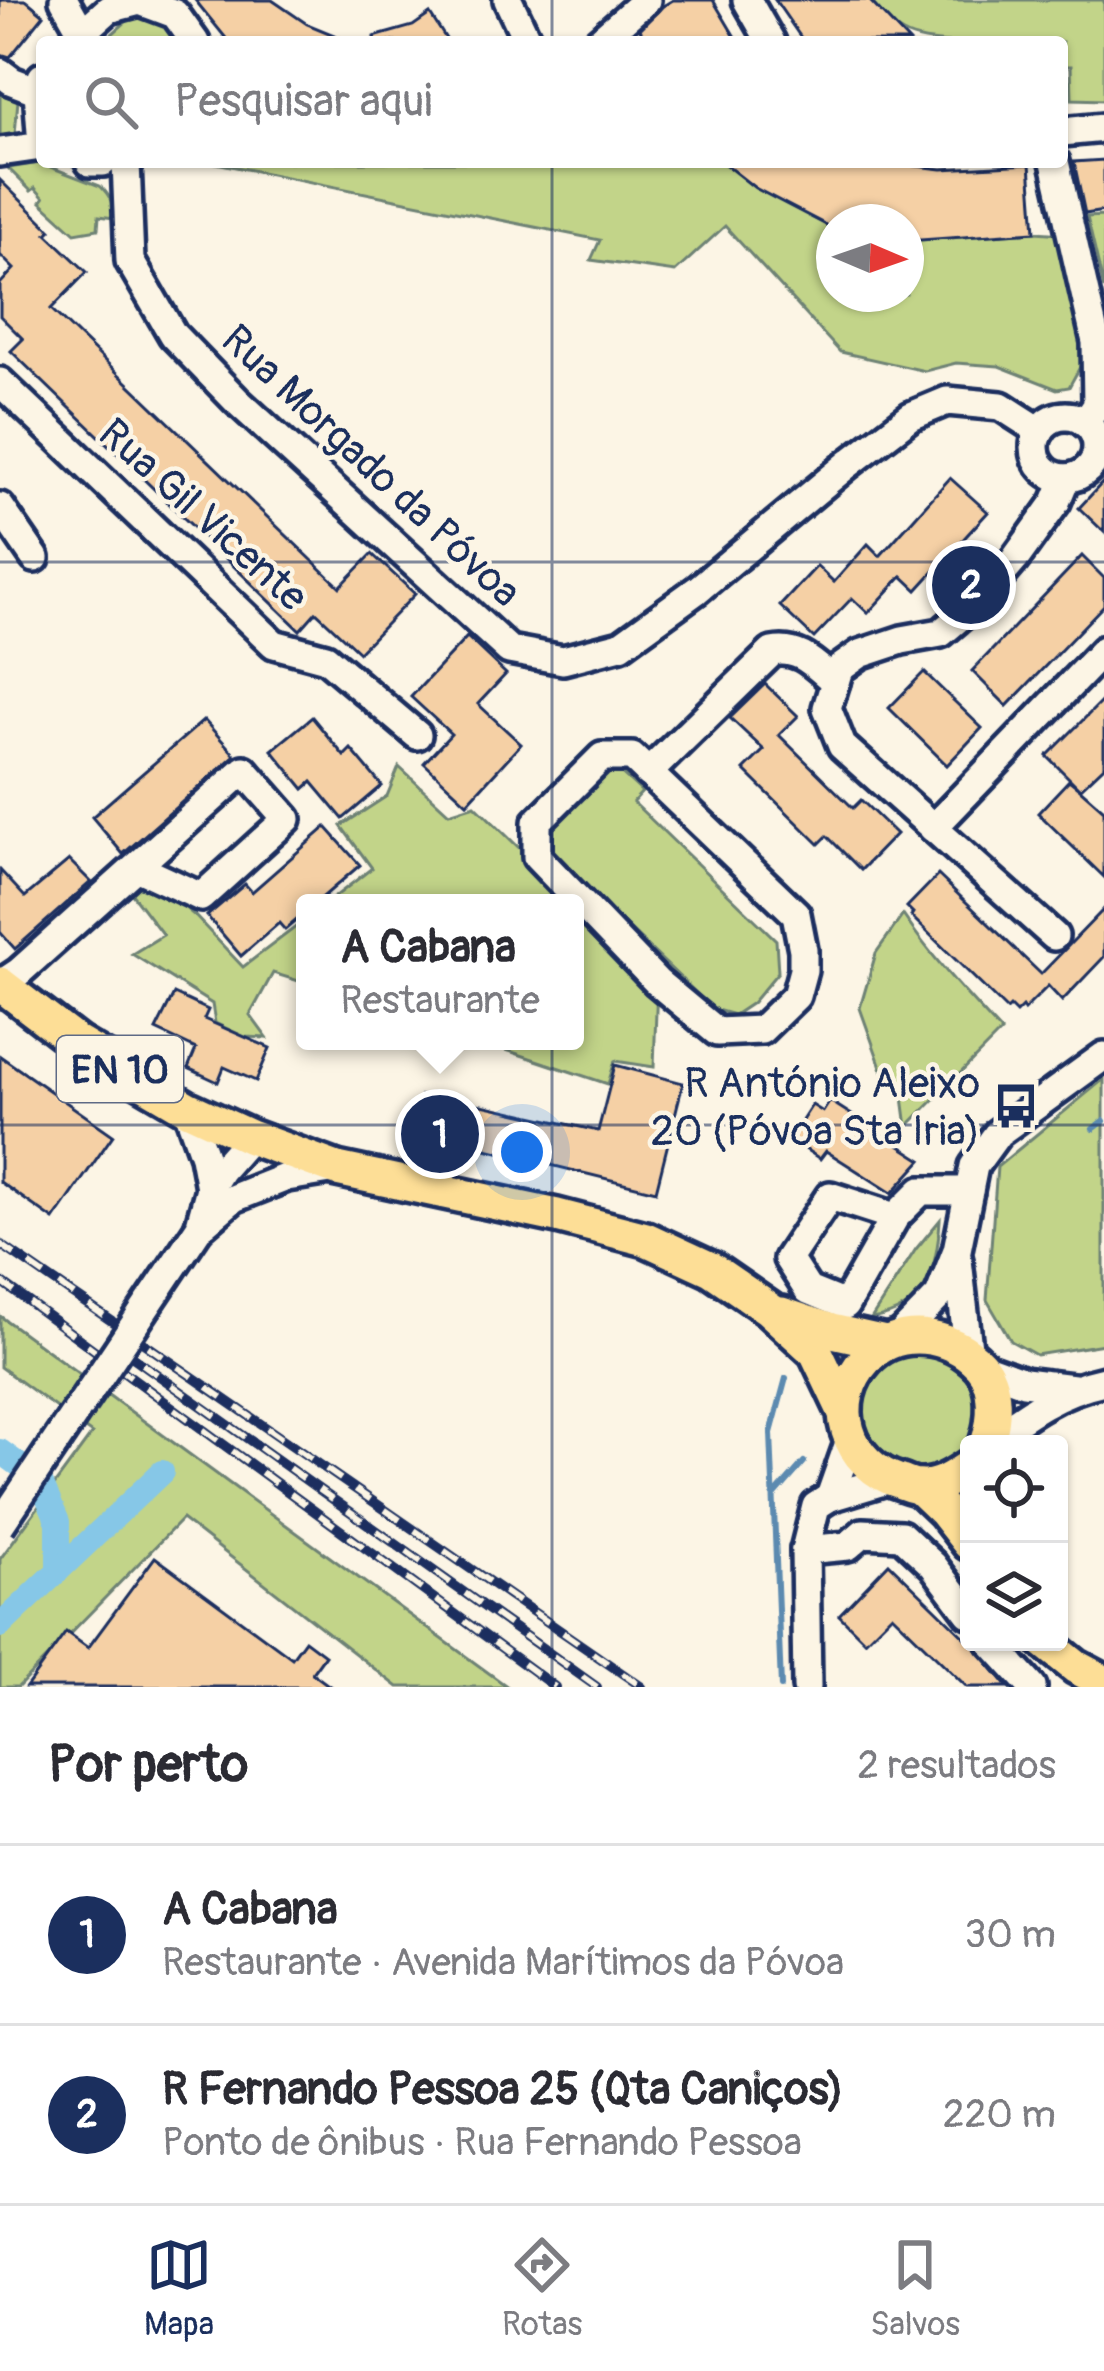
<!DOCTYPE html>
<html lang="pt">
<meta charset="utf-8">
<style>
:root{--surface:#fff;--page:#f7f7f7;--text:#2b2b33;--muted:#7c7c81;--line:#e1e1e2;--accent:#1b2f5e}
body{margin:0;font-family:Pangolin,sans-serif;background:var(--page);color:var(--text)}
.controls{position:absolute;right:36px;bottom:36px;display:grid;overflow:hidden;border-radius:12px;box-shadow:0 3px 9px #0004}
.controls button{width:108px;height:108px;display:grid;place-items:center;padding:0;border:0;border-bottom:3px solid var(--line);background:var(--surface);color:var(--text);font:60px sans-serif}
.compass{position:absolute;left:816px;top:204px;width:108px;height:108px;border-radius:50%;background:var(--surface);box-shadow:0 3px 9px #0004;rotate:92deg}
.you{position:absolute;left:522px;top:1152px;width:42px;height:42px;margin:-30px;border:9px solid #fff;border-radius:50%;background:#1a73e8;box-shadow:0 0 0 18px #1a73e833}
.badge{display:grid;place-items:center;width:78px;height:78px;border-radius:50%;background:var(--accent);color:#fff;font-size:39px;font-weight:700}
.pin{position:absolute;translate:-50% -50%;border:6px solid #fff;box-shadow:0 3px 12px #0006}
.popup{position:absolute;left:296px;top:894px;width:288px;height:156px;box-sizing:border-box;display:grid;place-content:center;border-radius:12px;background:var(--surface);filter:drop-shadow(0 3px 9px #0005);font-size:39px;white-space:nowrap;color:var(--muted)}
.popup b{font-size:45px;color:var(--text)}
.popup::after{content:'';position:absolute;left:50%;top:100%;margin-left:-24px;border:24px solid transparent;border-top-color:var(--surface)}
.list{margin:0;padding:0;list-style:none}
h2{display:flex;justify-content:space-between;align-items:center;height:156px;margin:0;padding:0 48px;font-size:51px}
h2 small{font-size:39px;font-weight:400;color:var(--muted)}
.list li{display:grid;grid-template-columns:78px 1fr auto;gap:36px;align-items:center;box-sizing:border-box;height:180px;padding:0 48px;border-top:3px solid var(--line)}
.list b{display:block;font-size:45px;white-space:nowrap}
.list p{margin:0;font-size:39px;white-space:nowrap;color:var(--muted)}
.list em{font-size:39px;font-style:normal;color:var(--muted)}
.icon{flex:none;width:66px;height:66px;fill:none;stroke:currentColor;stroke-width:2;stroke-linecap:round;stroke-linejoin:round}
.map{position:relative;flex:none;width:1104px;height:1687px;overflow:hidden}
.search{position:absolute;background:var(--surface);box-shadow:0 3px 9px #0004;left:36px;right:36px;top:36px;height:132px;display:flex;align-items:center;gap:30px;box-sizing:border-box;padding:0 42px;border-radius:12px;color:var(--muted);font-size:45px}
.sheet{height:516px;background:var(--surface)}
nav{display:flex;justify-content:space-around;align-items:center;box-sizing:border-box;height:168px;border-top:3px solid var(--line);background:var(--surface);font-size:33px;color:var(--muted)}
nav a{display:grid;justify-items:center;gap:6px}
nav .on{color:var(--accent)}
.map>svg:first-child{display:block}
</style>
<div class="map">
<svg width="1104" height="1687" viewBox="0 0 1104 1687">
<rect width="100%" height="100%" fill="#fcf5e5"/>
<filter id="ink" filterUnits="userSpaceOnUse"><feTurbulence type="fractalNoise" baseFrequency=".00833" numOctaves="2"/><feDisplacementMap in="SourceGraphic" scale="24" xChannelSelector="R" yChannelSelector="G"/><feConvolveMatrix kernelMatrix="1 2 1 2 8 2 1 2 1" color-interpolation-filters="sRGB"/></filter>
<g filter="url(#ink)">
<g fill="#c2d489" stroke="#6e8274" stroke-width="3">
<path d="M870 0H1104V100L1072 99 1071 66H1062V42C1024 42 933 50 903 33 889 26 880 11 870 0Z"/>
<polygon points="150,15 161,18 184,42 103,42 128,20"/>
<polygon points="0,94 18,100 15,134 0,137"/>
<polygon points="211,162 724,162 755,187 834,229 834,294 906,294 906,241 1035,232 1063,234 1086,356 1069,387 1057,389 999,366 956,363 925,371 840,352 725,226 675,272 591,260 600,240"/>
<path d="M40 163 100 186C111 196 113 204 114 218L99 216 98 229 75 233 41 202 44 198 35 188 31 191 8 168Z"/>
<polygon points="1104,216 1104,289 1087,217"/>
<polygon points="399,767 449,813 475,805 657,982 654,1067 615,1061 608,1084 479,1041 575,1041 575,903 327,903 372,868 341,826 387,796"/>
<polygon points="617,769 642,792 633,802 776,940 778,972 752,1003 734,1015 713,1009 547,850 548,825 597,771"/>
<polygon points="136,867 195,916 243,967 305,920 305,983 273,973 250,1015 267,1038 245,1037 215,1023 212,1004 132,954 163,935 128,889"/>
<path d="M903 915C932 958 966 994 1001 1032L907 1127 903 1097 885 1078 860 1008 876 953Z"/>
<polygon points="1104,1079 1104,1344 1036,1355 1011,1341 987,1300 997,1167"/>
<path d="M940 1220C937 1270 927 1310 871 1319L916 1249Z"/>
<polygon points="0,1316 508,1687 398,1687 182,1519 18,1687 0,1687 0,1559 92,1434 0,1367"/>
<polygon points="936,1353 955,1363 969,1378 977,1398 978,1417 973,1435 962,1452 947,1464 929,1470 910,1471 876,1455 858,1421 864,1382 895,1354"/>
</g>
<g fill="none" stroke-linecap="round" stroke-linejoin="round">
<g stroke="#5b8ab0" stroke-width="6">
<polyline points="1093,1129 1104,1121"/>
<polyline points="775,1495 804,1462"/>
<polyline points="781,1687 771,1433 786,1378"/>
</g>
<g stroke="#86c7e7" stroke-width="24">
<polyline points="0,1451 40,1480 58,1522 58,1571"/>
<polyline points="0,1626 162,1472"/>
</g>
</g>
<g fill="#f5d0a5" stroke="#1b2f5e" stroke-width="3">
<polygon points="0,0 26,0 44,15 10,57 0,54"/>
<polygon points="195,0 272,0 307,24 351,42 229,42"/>
<polygon points="673,0 713,0 738,42 646,42 640,29 663,6"/>
<polygon points="775,0 869,0 909,42 804,42"/>
<polygon points="430,14 448,42 374,42 374,37 413,26"/>
<polygon points="1104,160 1104,211 1085,214 1074,162"/>
<polygon points="722,162 882,162 942,169 1030,164 1035,232 906,241 906,222 834,222 834,229 755,188"/>
<polygon points="0,180 51,230 47,234 87,272 51,309 340,587 372,554 415,594 359,652 316,612 300,630 11,351 23,339 0,316 0,284 14,269 0,255"/>
<polygon points="950,478 988,512 917,590 902,576 868,613 852,598 814,638 780,606 817,566 834,582 868,544 880,556"/>
<polygon points="1104,481 1104,532 1079,508"/>
<polygon points="1082,556 1104,578 1104,605 1007,706 972,671"/>
<polygon points="467,637 506,674 478,704 521,744 467,803 424,763 451,734 411,697"/>
<polygon points="924,672 982,728 947,765 889,708"/>
<polygon points="765,684 798,716 779,735 853,808 861,800 896,834 861,870 827,836 819,844 744,770 764,750 730,718"/>
<polygon points="1104,699 1104,766 1080,789 1104,810 1104,877 1038,813 1069,780 1079,788 1047,756"/>
<polygon points="312,717 344,756 351,749 382,786 343,819 312,782 304,789 272,750"/>
<polygon points="204,720 235,755 123,854 92,817"/>
<polygon points="326,827 360,865 316,903 305,903 305,913 285,930 279,923 241,956 207,916 245,884 252,892"/>
<polygon points="69,860 91,882 15,949 0,932 0,870 25,897"/>
<polygon points="938,875 1041,974 1104,909 1104,957 1062,1001 1048,986 1024,1010 1022,1007 1016,1013 1010,1007 1007,1010 911,916 913,913 907,907"/>
<polygon points="174,994 208,1010 204,1019 270,1048 256,1081 224,1067 218,1082 188,1068 196,1049 156,1030"/>
<polygon points="0,1056 113,1135 54,1220 0,1182"/>
<polygon points="615,1065 683,1083 656,1191 413,1131 421,1096 433,1098 433,1094 598,1131"/>
<polygon points="830,1101 922,1160 892,1193 826,1151 820,1159 790,1139 812,1105 823,1112"/>
<polygon points="155,1557 292,1658 305,1640 325,1655 312,1673 331,1687 26,1687 66,1632 88,1648"/>
<polygon points="889,1563 974,1646 1008,1687 967,1687 892,1614 865,1641 839,1615"/>
</g>
<g fill="none" stroke-linecap="round" stroke-linejoin="round">
<g stroke="#1b2f5e" stroke-width="36">
<g id="minor">
<polyline points="64,0 82,32"/>
<polyline points="508,0 528,42"/>
<polyline points="747,0 771,42"/>
<polyline points="72,42 109,9 140,1 175,14 195,42"/>
<polyline points="598,42 646,0"/>
<polyline points="0,72 12,81 38,91"/>
<polyline points="42,77 38,91 42,146"/>
<polyline points="1062,132 1104,128"/>
<polyline points="0,152 42,146"/>
<polyline points="90,162 103,162"/>
<polyline points="126,162 130,261 173,335 237,401 509,650 563,660 621,645 697,590 847,465 911,416 947,401 1001,406 1040,431"/>
<polyline points="1055,162 1096,342 1097,405 1085,423"/>
<polyline points="0,382 274,644 326,658 417,735"/>
<circle cx="1066" cy="447" r="31"/>
<polyline points="0,507 35,558"/>
<polygon points="602,757 632,757 796,914 803,950 803,970 796,996 761,1030 717,1032 657,982 537,857 537,822"/>
<path d="M648 773 772 652C799 646 815 665 835 682"/>
<polyline points="933,828 1104,650"/>
<polyline points="1054,936 842,746 827,708 839,669 860,654 902,640 941,633 980,600 1015,559 1056,502 1066,478"/>
<polyline points="1,984 19,972 136,867 201,897 287,819 244,770 136,867"/>
<polyline points="187,1108 204,1156 210,1188"/>
<polyline points="895,1217 845,1305 808,1290 788,1259 830,1196 895,1217 921,1191 969,1191"/>
<polyline points="199,1228 234,1198 287,1177 337,1169"/>
<polyline points="199,1228 210,1188 221,1170 250,1137"/>
<polyline points="958,1260 969,1357"/>
<polyline points="895,1341 939,1296 957,1250 974,1166 998,1133 1104,1056"/>
<polyline points="983,1367 1024,1382 1073,1388"/>
<path d="M989 1441C1027 1413 1057 1391 1104 1381"/>
<polyline points="830,1497 850,1440"/>
<polyline points="805,1550 848,1546 863,1533 901,1535 933,1565 969,1613"/>
<polyline points="991,1642 1032,1687"/>
<polyline points="807,1687 805,1550 816,1506 830,1497 890,1479"/>
</g>
</g>
<g stroke="#1b2f5e" stroke-width="42">
<g id="major">
<polyline points="0,984 77,1043 187,1108 250,1137 337,1169 557,1216 646,1239 711,1269 769,1309 816,1352 844,1411"/>
<polyline points="782,1314 832,1331 886,1343"/>
<path d="M969 1467C954 1477 938 1488 919 1487 913 1487 907 1484 901 1482 846 1466 826 1402 866 1359 897 1325 951 1333 980 1365 998 1385 995 1421 987 1444"/>
<polyline points="919,1487 944,1511 969,1543"/>
<polyline points="1045,1642 1076,1667 1104,1682"/>
</g>
</g>
<use href="#minor" stroke="#fcf5e5" stroke-width="27"/>
<use href="#major" stroke="#fdde96" stroke-width="33"/>
<g stroke="#1b2f5e" stroke-width="10">
<g id="rail">
<polyline points="0,1244 642,1687"/>
<polyline points="0,1281 555,1687"/>
<polyline points="113,1343 597,1687"/>
</g>
</g>
<use href="#rail" stroke="#fcf5e5" stroke-width="6" stroke-dasharray="18" stroke-linecap="butt"/>
<g stroke="#1b2f5e" stroke-width="36" stroke-linecap="butt">
<polyline id="minor-bridge" points="0,1525 199,1228"/>
</g>
<use href="#minor-bridge" stroke="#fcf5e5" stroke-width="27"/>
</g>
</g>
<path fill="none" stroke="#1b2f5e" stroke-width="3" stroke-opacity="0.55" d="M552 0V42M552 162V1687M0 562H1104M0 1125H1104"/>
<defs>
<g id="bus-bare" transform="scale(3.6)"><path d="M-5-6H5V4H4V6H2V4H-2V6H-4V4H-5ZM-3.5-4V0h7V-4ZM-3.5 1.2v1.5H-2V1.2ZM2 1.2v1.5H3.5V1.2Z" fill="#1b2f5e" stroke="#fcf5e5" stroke-width="2.5" paint-order="stroke"/></g>
</defs>
<g fill-rule="evenodd">
<use href="#bus-bare" x="1016" y="1106"/>
</g>
<g text-anchor="middle" stroke-width="9" stroke-linejoin="round" paint-order="stroke">
<rect fill="#fcf5e5" stroke="#5e6a86" stroke-width="3" x="57" y="1036" width="126" height="66" rx="9"/>
<g font-size="39" font-weight="bold" fill="#1b2f5e">
<text x="120" y="1083">EN 10</text>
</g>
<g font-size="42" fill="#1b2f5e" stroke="#fcf5e5">
<text transform="translate(372 465) rotate(43)" y="15">Rua Morgado da Póvoa</text>
<text transform="translate(204 514) rotate(42)" y="15">Rua Gil Vicente</text>
</g>
<g font-size="42" fill="#1b2f5e" stroke="#fcf5e5" text-anchor="end">
<text x="980" y="1097">R António Aleixo<tspan x="980" dy="48">20 (Póvoa Sta Iria)</tspan></text>
</g>
</g>
</svg>
<div class="controls">
<button><svg class="icon" aria-label="locate" viewBox="0 0 24 24"><circle cx="12" cy="12" r="6"/><path d="M12 2v4M12 18v4M2 12h4M18 12h4"/></svg></button>
<button><svg class="icon" aria-label="layers" viewBox="0 0 24 24"><path d="M12 4l9 5-9 5-9-5zM3 14l9 5 9-5"/></svg></button>
</div>
<svg class="compass" viewBox="-18 -18 36 36"><path d="M0-13l5 13h-10z" fill="#e53935"/><path d="M0 13l5-13h-10z" fill="#7c7c81"/></svg>
<div class="you"></div>
<div class="pin badge" style="left:440px;top:1134px">1</div>
<div class="popup"><b>A Cabana</b>Restaurante</div>
<div class="pin badge" style="left:971px;top:585px">2</div>
<div class="search"><svg class="icon" aria-label="search" viewBox="0 0 24 24"><circle cx="10" cy="10" r="6"/><path d="M15 15l6 6"/></svg>Pesquisar aqui</div>
</div>
<section class="sheet">
<h2>Por perto<small>2 resultados</small></h2>
<ul class="list">
<li><span class="badge">1</span><div><b>A Cabana</b><p>Restaurante · Avenida Marítimos da Póvoa</p></div><em>30 m</em></li>
<li><span class="badge">2</span><div><b>R Fernando Pessoa 25 (Qta Caniços)</b><p>Ponto de ônibus · Rua Fernando Pessoa</p></div><em>220 m</em></li>
</ul>
</section>
<nav>
<a class="on"><svg class="icon" aria-label="map" viewBox="0 0 24 24"><path d="M3 6l6-2 6 2 6-2v14l-6 2-6-2-6 2zM9 4v14M15 6v14"/></svg>Mapa</a>
<a><svg class="icon" aria-label="directions" viewBox="0 0 24 24"><path d="M12 3l9 9-9 9-9-9zM9 14v-3h6M13 9l2 2-2 2"/></svg>Rotas</a>
<a><svg class="icon" aria-label="saved" viewBox="0 0 24 24"><path d="M7 4h10v16l-5-4-5 4z"/></svg>Salvos</a>
</nav>
